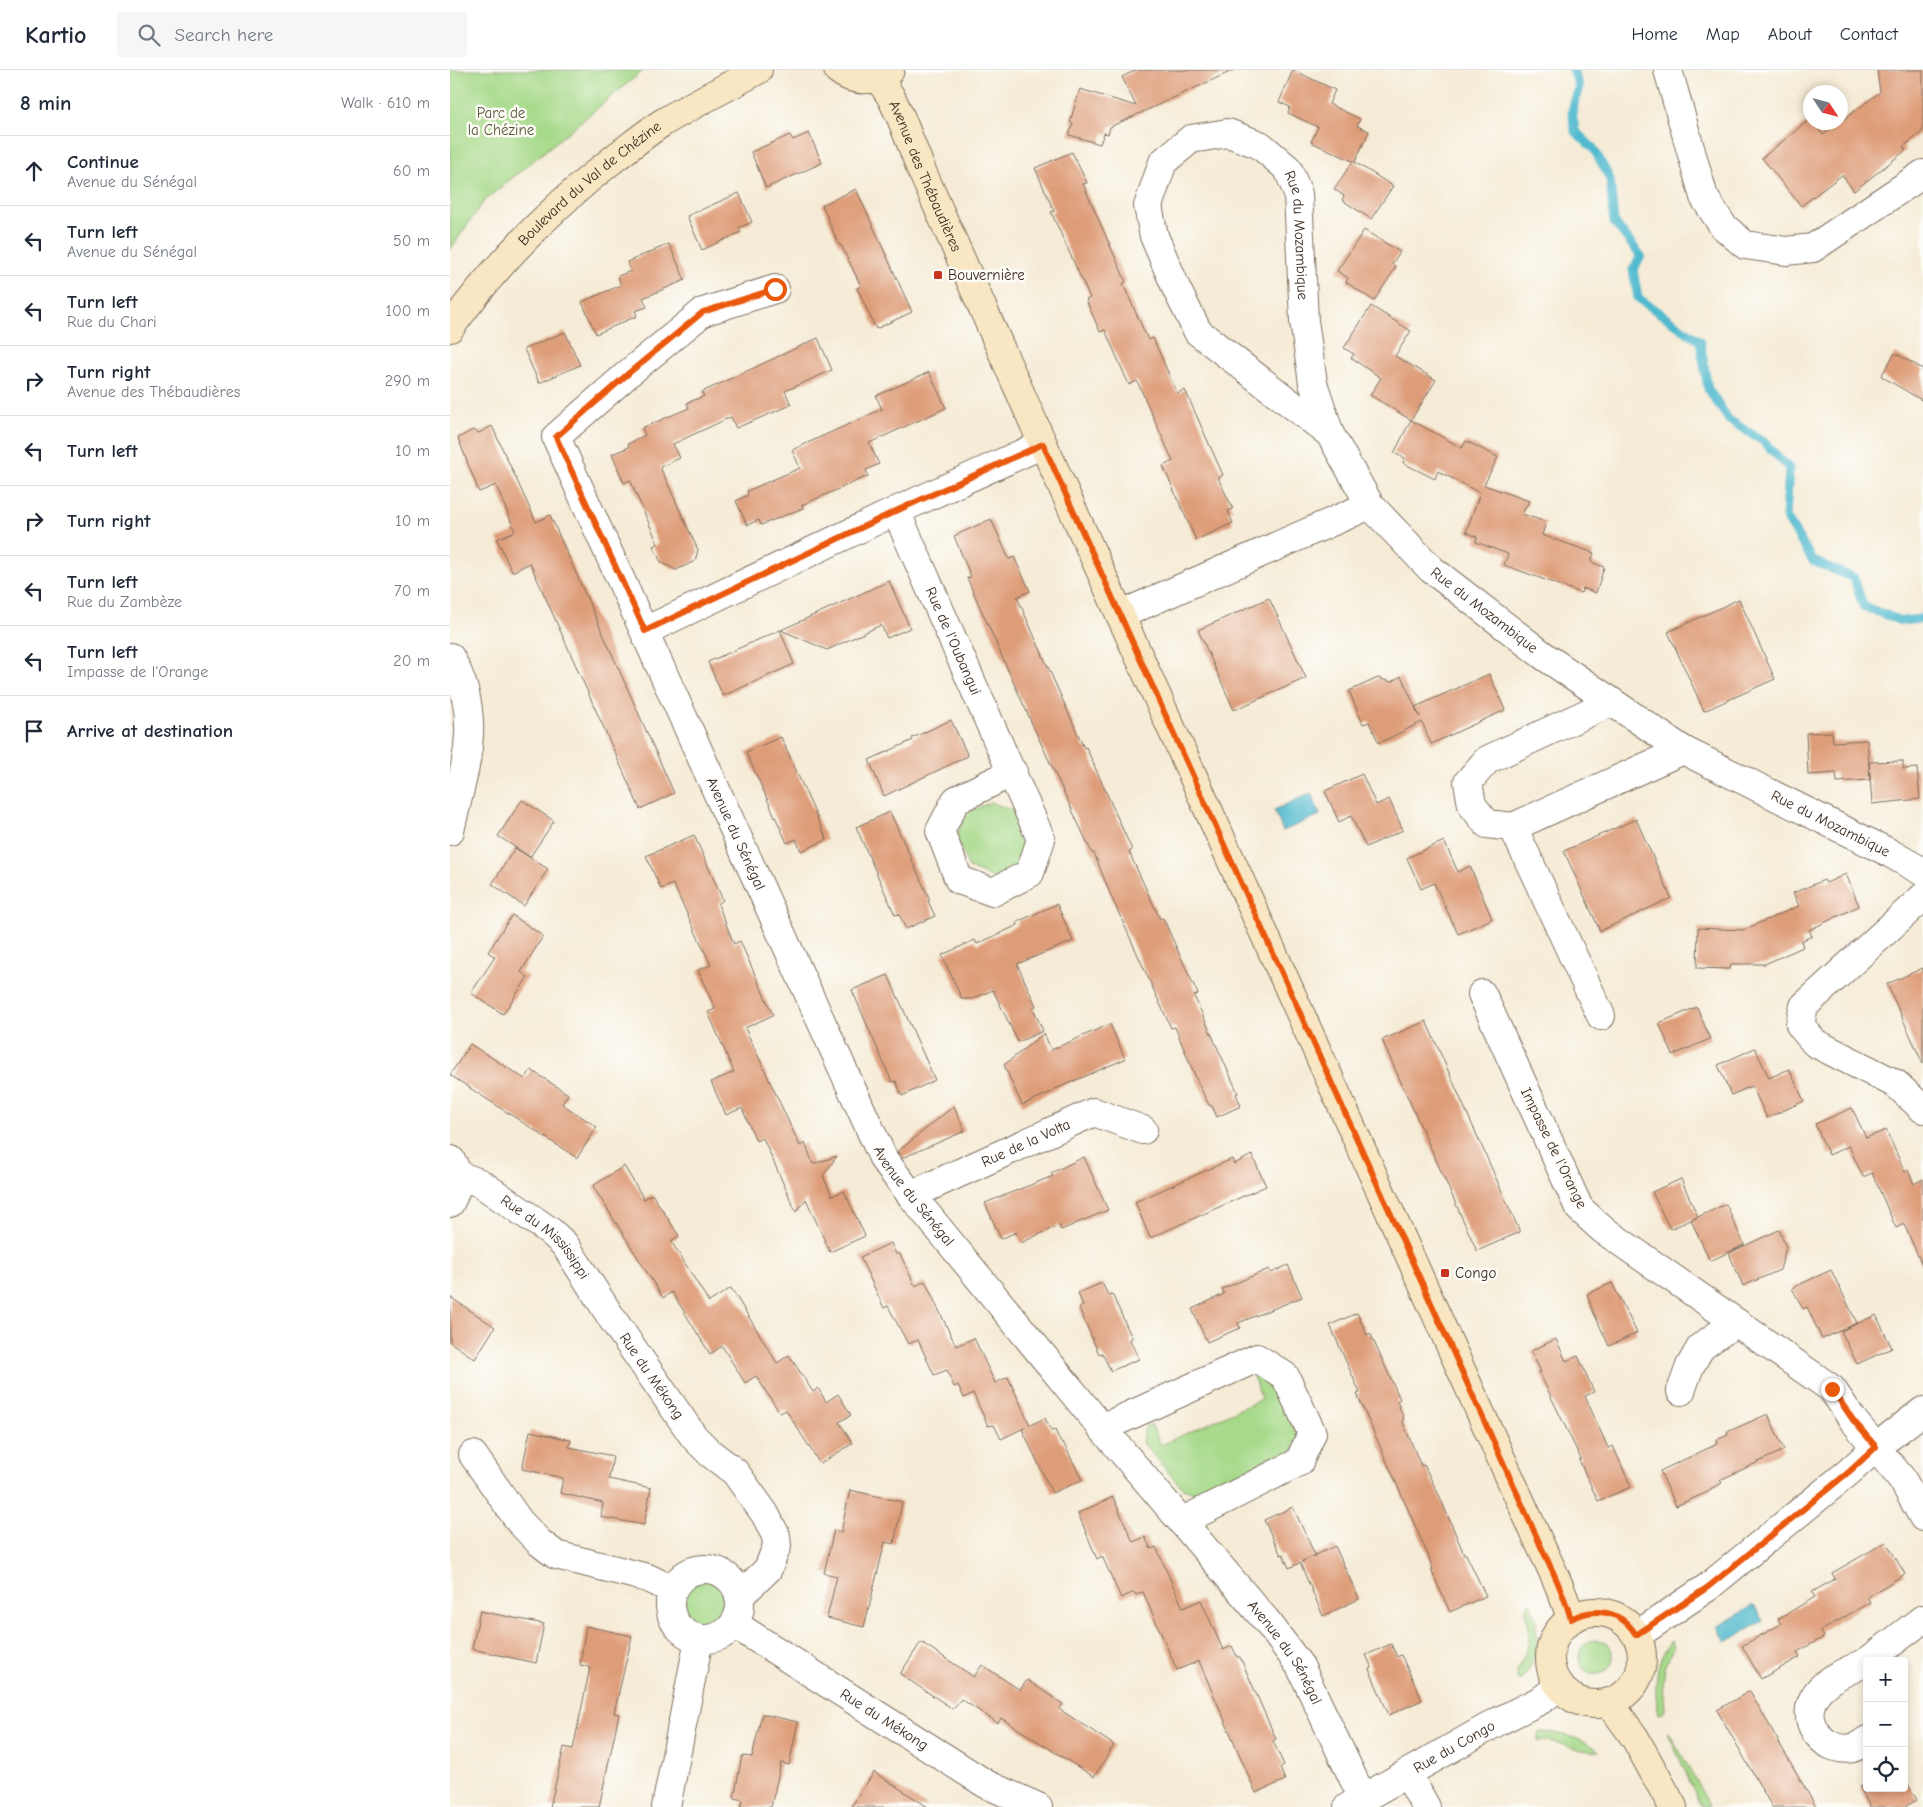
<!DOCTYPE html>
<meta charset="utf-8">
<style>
:root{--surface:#fff;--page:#f6f6f7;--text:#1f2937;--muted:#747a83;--line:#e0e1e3}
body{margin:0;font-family:"Comic Neue",sans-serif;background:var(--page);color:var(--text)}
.controls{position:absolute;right:15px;bottom:15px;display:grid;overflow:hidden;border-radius:5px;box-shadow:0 2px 8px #0003}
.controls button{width:45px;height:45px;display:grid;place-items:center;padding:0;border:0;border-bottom:1px solid var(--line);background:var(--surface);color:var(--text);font:25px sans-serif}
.compass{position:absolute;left:1353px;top:15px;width:45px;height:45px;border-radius:50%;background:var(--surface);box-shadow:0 2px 8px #0003;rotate:126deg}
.stop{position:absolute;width:15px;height:15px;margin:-11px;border:4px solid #ea580c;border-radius:50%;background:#fff}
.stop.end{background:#ea580c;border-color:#fff;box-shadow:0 1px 5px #0008}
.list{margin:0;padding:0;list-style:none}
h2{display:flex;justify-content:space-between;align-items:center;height:65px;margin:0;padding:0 20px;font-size:21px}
h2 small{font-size:16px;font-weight:400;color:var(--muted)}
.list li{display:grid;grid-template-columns:32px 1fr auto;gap:15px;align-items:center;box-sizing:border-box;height:70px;padding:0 20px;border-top:1px solid var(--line)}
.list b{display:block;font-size:19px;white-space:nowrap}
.list p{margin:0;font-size:16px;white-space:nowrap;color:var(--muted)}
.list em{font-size:16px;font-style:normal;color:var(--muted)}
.icon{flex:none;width:28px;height:28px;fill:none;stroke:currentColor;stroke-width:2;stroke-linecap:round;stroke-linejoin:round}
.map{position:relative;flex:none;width:1473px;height:1737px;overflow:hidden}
header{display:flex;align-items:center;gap:30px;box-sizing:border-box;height:70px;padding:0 25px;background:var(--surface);border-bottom:1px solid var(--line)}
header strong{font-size:24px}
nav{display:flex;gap:28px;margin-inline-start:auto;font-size:18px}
.search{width:350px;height:45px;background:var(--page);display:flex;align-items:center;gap:12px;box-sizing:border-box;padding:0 18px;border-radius:5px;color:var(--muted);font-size:19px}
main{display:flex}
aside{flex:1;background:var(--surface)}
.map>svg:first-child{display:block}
</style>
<header>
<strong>Kartio</strong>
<div class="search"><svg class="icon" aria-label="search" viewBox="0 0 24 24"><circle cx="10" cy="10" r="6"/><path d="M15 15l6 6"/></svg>Search here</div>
<nav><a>Home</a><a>Map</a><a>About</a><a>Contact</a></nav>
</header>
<main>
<aside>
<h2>8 min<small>Walk · 610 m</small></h2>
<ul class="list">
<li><svg class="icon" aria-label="ahead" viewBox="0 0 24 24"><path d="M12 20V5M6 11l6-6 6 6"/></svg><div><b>Continue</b><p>Avenue du Sénégal</p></div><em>60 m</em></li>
<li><svg class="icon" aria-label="left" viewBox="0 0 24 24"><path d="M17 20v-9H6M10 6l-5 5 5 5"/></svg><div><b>Turn left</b><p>Avenue du Sénégal</p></div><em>50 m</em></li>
<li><svg class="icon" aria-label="left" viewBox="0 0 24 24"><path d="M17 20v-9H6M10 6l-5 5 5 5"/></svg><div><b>Turn left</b><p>Rue du Chari</p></div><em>100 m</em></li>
<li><svg class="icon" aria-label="right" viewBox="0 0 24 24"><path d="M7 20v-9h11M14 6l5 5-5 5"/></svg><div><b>Turn right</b><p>Avenue des Thébaudières</p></div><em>290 m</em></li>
<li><svg class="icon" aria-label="left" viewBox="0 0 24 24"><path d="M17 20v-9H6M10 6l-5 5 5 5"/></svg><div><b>Turn left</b></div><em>10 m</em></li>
<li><svg class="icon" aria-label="right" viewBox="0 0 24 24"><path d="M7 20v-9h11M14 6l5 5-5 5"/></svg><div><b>Turn right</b></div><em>10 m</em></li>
<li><svg class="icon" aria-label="left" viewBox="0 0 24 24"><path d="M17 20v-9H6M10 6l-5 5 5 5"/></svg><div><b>Turn left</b><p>Rue du Zambèze</p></div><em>70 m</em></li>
<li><svg class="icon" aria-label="left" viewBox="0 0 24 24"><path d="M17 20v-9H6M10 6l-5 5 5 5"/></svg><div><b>Turn left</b><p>Impasse de l'Orange</p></div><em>20 m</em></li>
<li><svg class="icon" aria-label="arrive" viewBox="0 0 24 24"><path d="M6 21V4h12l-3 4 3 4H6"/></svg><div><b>Arrive at destination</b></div></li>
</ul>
</aside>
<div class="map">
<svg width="1473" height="1737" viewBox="0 0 1473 1737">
<rect width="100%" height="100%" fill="#fdfcf7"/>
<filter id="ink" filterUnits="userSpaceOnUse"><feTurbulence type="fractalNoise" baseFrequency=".02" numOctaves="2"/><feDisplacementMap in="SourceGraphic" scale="10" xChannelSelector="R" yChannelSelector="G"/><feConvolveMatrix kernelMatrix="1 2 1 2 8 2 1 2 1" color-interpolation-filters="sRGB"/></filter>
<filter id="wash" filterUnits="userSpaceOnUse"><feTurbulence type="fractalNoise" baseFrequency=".0096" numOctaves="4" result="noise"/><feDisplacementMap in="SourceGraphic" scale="20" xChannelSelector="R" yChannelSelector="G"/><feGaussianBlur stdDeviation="1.12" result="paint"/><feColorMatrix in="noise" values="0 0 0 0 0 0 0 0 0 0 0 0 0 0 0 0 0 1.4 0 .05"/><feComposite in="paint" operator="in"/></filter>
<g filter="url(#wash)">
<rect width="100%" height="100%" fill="#f5ebd6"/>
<g fill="#a6d989" stroke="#708254">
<polygon points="0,0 194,0 34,131 0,180"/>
<polygon points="541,732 568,743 580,771 569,797 544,808 519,798 506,767 516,743"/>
<polygon points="807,1305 823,1312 848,1367 842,1382 758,1421 745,1422 732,1418 692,1372 695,1357 701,1354 711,1375 812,1329 803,1307"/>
<circle cx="254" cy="1532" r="21"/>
<path d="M1080 1531C1090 1556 1091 1589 1071 1610H1068L1066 1603 1075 1583 1079 1571 1076 1537Z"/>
<circle cx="1146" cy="1587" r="17"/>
<path d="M1221 1571 1223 1577 1215 1598 1213 1613 1215 1640 1213 1643 1209 1644C1203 1621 1205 1590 1221 1571Z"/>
<path d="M1089 1662C1111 1662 1131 1668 1149 1681 1128 1684 1110 1669 1088 1671Z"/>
<polygon points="1219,1662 1260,1737 1251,1737 1218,1663"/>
</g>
<g fill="#51bacf" stroke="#467276">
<polygon points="861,723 870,745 833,761 824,740"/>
<polygon points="1304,1535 1313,1551 1276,1572 1267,1557"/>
</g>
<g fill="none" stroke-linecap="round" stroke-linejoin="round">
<polyline stroke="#51bacf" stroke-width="9" points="1123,0 1129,16 1122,41 1125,61 1144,79 1160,109 1164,152 1191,186 1183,200 1188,228 1250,271 1258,319 1279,350 1313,371 1339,398 1336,447 1363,491 1404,508 1413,536 1451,551 1473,549 1473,547"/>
</g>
<g id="blocks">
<g fill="#de9d79">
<polygon points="686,0 784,0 660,57 658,64 654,63 650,74 619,65 623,53 620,52 630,19 686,36 672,7"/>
<polygon points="843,0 885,20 879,34 910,49 907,56 919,61 905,92 861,72 868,57 838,43 840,37 829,32"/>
<polygon points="1427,0 1473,0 1473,61 1453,77 1456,80 1404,121 1392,105 1351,136 1312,88 1360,49 1360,52 1363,52 1373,65 1390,52 1430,22"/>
<polygon points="359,63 372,93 316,118 301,82 340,65 343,70"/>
<polygon points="622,82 637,113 633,114 676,212 673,214 698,270 703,268 727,323 735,320 773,405 768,408 783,439 778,441 783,453 746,470 713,396 723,391 687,311 679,315 655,260 650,262 636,230 640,228 601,142 604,141 585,98"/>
<polygon points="903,91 943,116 921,149 892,130 894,126 884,119"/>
<polygon points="406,119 462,242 426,259 407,218 411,216 391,175 389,175 372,135"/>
<polygon points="289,123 302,152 289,158 291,162 252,180 237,146"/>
<polygon points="914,160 950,182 942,194 946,197 924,231 896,212 898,208 887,201"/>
<polygon points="219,174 235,210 193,228 197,237 185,241 187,246 146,264 132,232 171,215 168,206 181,201 177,192"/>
<polygon points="921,236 961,261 945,286 986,310 961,350 920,325 931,308 901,288 904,284 894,278"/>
<polygon points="115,262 130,295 89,313 74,279"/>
<polygon points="368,268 382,300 335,321 341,335 286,358 281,347 223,374 230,388 210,397 248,480 245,491 226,500 211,492 203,476 208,474 180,410 174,413 162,384 179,377 178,374 195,365 192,358 239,338 237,333 254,326 252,322"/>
<polygon points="1445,283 1473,299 1473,331 1431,306"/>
<polygon points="479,302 496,338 419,373 429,394 416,400 418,406 352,435 353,438 311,455 309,450 297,455 286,431 298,425 297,421 350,398 342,380 432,339 426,326"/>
<polygon points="961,350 1012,378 1016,371 1048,387 1034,415 1079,431 1072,444 1096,452 1092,465 1144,483 1141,492 1154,497 1146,523 1133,518 1131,523 1054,495 1058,484 1026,472 1027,467 1016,462 1030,423 988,401 985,409 953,393 955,388 944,383"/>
<polygon points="42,356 86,452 100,445 224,723 190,739 80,493 62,502 47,469 65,461 46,415 29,422 13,381 8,368 23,360 29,363"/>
<polygon points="541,449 559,489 564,487 580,521 567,527 634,678 636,677 682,780 679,782 710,849 713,848 738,903 748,924 744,926 788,1023 786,1024 791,1036 767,1047 762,1036 759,1035 748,1013 725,957 721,958 661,826 644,783 642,783 583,656 517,508 521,507 504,466"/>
<polygon points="439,511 460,558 437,568 431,555 377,580 331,560"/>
<polygon points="819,528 856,608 784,640 748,560"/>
<polygon points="1289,529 1325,609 1254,641 1218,562"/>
<polygon points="330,560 344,594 273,626 258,592"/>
<polygon points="1039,604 1055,640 981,674 972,652 929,673 919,652 913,654 899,621 928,608 941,612 951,606 970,647 965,637"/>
<polygon points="501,650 518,686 434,726 419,690 463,670 462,668"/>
<polygon points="1382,662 1383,672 1417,670 1420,710 1387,712 1386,703 1358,705 1356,663"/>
<polygon points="331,667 377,770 351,781 346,769 337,773 296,682"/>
<polygon points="1453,691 1453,699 1467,698 1470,729 1422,734 1419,692"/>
<polygon points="912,704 926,735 939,729 953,760 916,777 901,746 889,752 875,721"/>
<polygon points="72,730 104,751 80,787 48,766"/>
<polygon points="440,742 480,830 478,831 485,846 456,859 449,844 445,845 406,757"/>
<polygon points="1186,749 1221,828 1150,861 1114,781"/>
<polygon points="244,765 273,830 268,834 284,874 290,871 323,945 295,958 350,1076 355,1073 363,1094 387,1086 373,1106 382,1126 394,1121 415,1166 380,1182 356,1129 346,1142 313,1068 306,1071 292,1038 276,1045 261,1012 284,1002 258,942 265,939 248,900 261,895 223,814 211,819 196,786"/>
<polygon points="994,771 1008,802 1020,796 1042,849 1008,864 984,813 971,819 957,788"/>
<polygon points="65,778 98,799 74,836 42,814"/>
<polygon points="1396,804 1409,836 1359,860 1362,866 1351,871 1353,877 1315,894 1281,894 1280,899 1247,898 1248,858 1293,860 1349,836 1343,823 1374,810 1376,813"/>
<polygon points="607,834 623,871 567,894 586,936 583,938 593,961 568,972 543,920 522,929 512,929 492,885 525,870 527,874 568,855 567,852"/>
<polygon points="62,845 93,866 71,902 78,907 53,944 21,923 45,887 38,882"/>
<polygon points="1473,898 1473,994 1437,914"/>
<polygon points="438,905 485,1010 452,1026 446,1011 442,1012 402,920"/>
<polygon points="1247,937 1260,969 1223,985 1209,953"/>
<polygon points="976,951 1070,1162 1027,1181 932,970"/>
<polygon points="660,954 675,989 603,1020 604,1021 572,1035 554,995 594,963 601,980"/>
<polygon points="20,974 75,1009 81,1000 118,1024 112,1034 147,1057 127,1088 0,1005"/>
<polygon points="1305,978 1319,1008 1339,999 1354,1031 1317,1048 1302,1016 1281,1025 1268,995"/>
<polygon points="504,1036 515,1061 452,1088 447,1082"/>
<polygon points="1402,1038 1416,1068 1436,1060 1455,1102 1458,1100 1464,1114 1473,1109 1473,1197 1454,1154 1446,1158 1422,1103 1413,1107 1399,1076 1379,1085 1365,1054"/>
<polygon points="802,1085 816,1116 700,1168 685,1132 782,1089 784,1094"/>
<polygon points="634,1087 658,1140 611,1160 609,1155 571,1173 566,1162 551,1169 535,1133 603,1106 601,1103"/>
<polygon points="174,1096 194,1129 202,1124 229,1166 221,1171 259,1232 281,1218 327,1293 339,1285 363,1322 368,1318 376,1332 388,1324 401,1345 389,1352 403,1373 370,1394 336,1340 330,1343 306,1306 295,1313 272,1276 260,1284 222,1222 213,1228 143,1116"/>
<polygon points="1231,1109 1248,1147 1220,1159 1202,1122"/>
<polygon points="1276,1134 1294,1175 1260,1191 1241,1150"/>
<polygon points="1329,1160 1336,1177 1330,1200 1293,1216 1279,1183"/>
<polygon points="441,1173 446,1184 450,1184 465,1216 475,1211 506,1276 524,1268 545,1313 558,1307 580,1355 595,1348 601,1361 605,1360 611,1373 613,1372 632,1410 602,1423 572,1359 576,1357 551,1369 544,1355 538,1356 523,1323 514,1328 508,1315 504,1317 497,1300 484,1305 468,1270 458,1274 438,1236 434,1238 410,1187"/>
<polygon points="838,1195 852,1227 788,1253 790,1258 757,1272 742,1239 774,1224 772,1219 819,1199 821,1203"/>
<polygon points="1381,1200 1407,1253 1372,1269 1357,1237 1353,1239 1342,1218"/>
<polygon points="652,1213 658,1225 662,1224 682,1268 680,1270 689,1289 661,1301 652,1283 649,1284 629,1238 633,1236 628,1223"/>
<polygon points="1162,1213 1187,1263 1159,1276 1142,1239 1137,1224"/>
<polygon points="0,1227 45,1257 25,1289 0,1272"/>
<polygon points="907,1243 917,1265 920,1263 950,1329 947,1331 954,1349 952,1350 971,1396 974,1395 989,1425 1014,1484 1016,1484 1036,1526 1000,1542 981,1500 983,1500 978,1485 907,1324 910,1323 880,1255"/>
<polygon points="1426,1245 1442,1278 1407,1294 1391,1261"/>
<polygon points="1106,1269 1116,1291 1128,1286 1144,1322 1135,1326 1158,1378 1163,1376 1181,1417 1148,1431 1129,1390 1131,1389 1089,1302 1091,1302 1081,1281"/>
<polygon points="1318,1344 1334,1380 1270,1410 1272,1413 1260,1419 1260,1421 1226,1436 1210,1401 1267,1374 1266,1370 1278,1365 1277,1362"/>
<polygon points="80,1361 121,1370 119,1377 163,1386 159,1409 201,1418 194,1455 151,1447 153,1433 110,1423 113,1408 72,1399"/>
<polygon points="400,1420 452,1432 444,1474 435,1472 414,1557 377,1548 387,1506 374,1503 384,1460 391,1462"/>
<polygon points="663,1427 683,1472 695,1467 701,1479 706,1477 733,1538 751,1530 773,1580 782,1576 787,1587 790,1587 826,1669 823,1671 834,1695 830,1698 835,1710 806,1723 749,1591 727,1600 693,1522 686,1525 684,1522 671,1528 652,1486 647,1489 628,1443"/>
<polygon points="843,1437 865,1485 851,1492 885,1476 909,1529 873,1546 850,1493 839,1498 833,1484 831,1485 814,1450"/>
<polygon points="1436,1472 1455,1504 1417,1527 1420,1532 1371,1561 1374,1567 1347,1582 1350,1587 1311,1609 1292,1576 1331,1554 1328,1549 1365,1527 1362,1522 1385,1509 1382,1503"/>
<polygon points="30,1541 94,1554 86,1593 22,1579"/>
<polygon points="136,1556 182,1566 164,1643 169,1644 149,1737 100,1737 114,1677 123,1679 140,1597 130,1595"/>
<polygon points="471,1572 524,1607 532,1595 570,1620 577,1610 613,1634 609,1639 664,1675 644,1707 551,1648 548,1653 511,1629 503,1639 450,1604"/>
<polygon points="941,1574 947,1587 951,1585 972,1630 939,1645 919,1599 922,1598 916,1585"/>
<polygon points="1300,1621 1331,1676 1366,1737 1322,1737 1267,1640"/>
<polygon points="312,1644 348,1652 339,1695 331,1693 321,1737 291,1737 293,1730 284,1728 292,1686 302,1687"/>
<polygon points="424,1702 478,1737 401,1737"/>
<polygon points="1454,1708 1467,1730 1454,1737 1420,1737 1410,1717 1417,1714 1417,1718 1454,1718"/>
</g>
</g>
</g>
<g filter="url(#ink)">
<use href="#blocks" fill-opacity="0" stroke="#7c6e5e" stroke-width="1"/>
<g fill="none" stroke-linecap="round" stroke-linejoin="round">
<g stroke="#7c6e5e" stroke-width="30">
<g id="street">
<polyline points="1218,0 1254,127 1273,156 1295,175 1336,181 1363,178 1473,104"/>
<path id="s1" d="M325 219 253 242 180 302 106 367 434 1090 461 1125 652 1358 819 1554 850 1596 913 1729"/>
<path id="s2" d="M880 364 748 262 727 220 704 166 698 136 713 92 741 69 778 63 810 75 838 99 848 124 854 251 863 313 880 364 920 435 981 499 1094 586 1233 680 1438 782 1473 802"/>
<path id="s3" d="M446 441 591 769 580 803 543 822 509 810 490 761 506 730 563 702"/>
<polyline points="670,545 920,435"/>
<polyline points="195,561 446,441 593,374"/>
<path d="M0 587C35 648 14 698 0 761"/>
<polyline points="1161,632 1037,690 1018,712 1022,735 1037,754 1063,757 1233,680"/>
<polyline points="1063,757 1151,946"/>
<polyline points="1473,827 1354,936 1350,955 1365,973 1446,1014 1473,1039"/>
<polyline points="1032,924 1129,1138 1152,1159 1382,1319 1403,1350 1452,1409 1473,1447"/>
<path id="s4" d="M8 1105 30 1113 100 1161 115 1175 163 1250 244 1367 260 1383 285 1402 315 1444 326 1466 327 1476 318 1499 289 1527"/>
<path id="s5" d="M461 1125 644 1042 693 1060"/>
<path d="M0 1133C8 1119 10 1103 1 1090"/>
<polyline points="1231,1321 1240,1296 1251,1277 1286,1252"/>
<polyline points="652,1358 807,1288 835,1306 862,1363 849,1392 733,1451"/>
<polyline points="23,1385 69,1451 89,1472 106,1485 198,1508 223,1520"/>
<circle cx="255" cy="1534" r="35"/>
<path id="s6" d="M284 1554 536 1714 588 1737"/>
<polyline points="1187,1565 1258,1517 1400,1401 1426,1377 1473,1341"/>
<polyline points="1418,1591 1473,1549"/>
<path d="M1417 1592C1398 1601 1373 1609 1363 1629 1350 1654 1376 1684 1403 1678 1407 1677 1413 1673 1417 1670"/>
<polyline points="957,1703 976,1737"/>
<polyline points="216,1737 249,1569"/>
<path id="s7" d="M898 1737 1049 1651 1091 1630 1110 1616"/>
</g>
</g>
<g stroke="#7c6e5e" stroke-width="30">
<g id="secondary">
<path d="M388 0C404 13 424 12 440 0"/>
<path id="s8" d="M428 7 441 27 451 48 471 99 593 374 1093 1481C1104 1503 1114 1525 1121 1549"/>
<path id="s9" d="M0 258C47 193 103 136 166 87 181 76 196 63 212 53 243 34 276 18 308 0"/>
<circle cx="1146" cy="1588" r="46"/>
<polyline points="1159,1632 1185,1668 1223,1737"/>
</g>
</g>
<use href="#street" stroke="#fff" stroke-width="28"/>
<use href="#secondary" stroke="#f9e7c3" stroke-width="28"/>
</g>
</g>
<g fill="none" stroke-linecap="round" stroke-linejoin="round" filter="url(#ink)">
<path stroke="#ea580c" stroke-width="6" d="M325 219 253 242 180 302 106 367 195 561 446 441 593 374 1093 1481C1104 1503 1114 1525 1121 1549 1145 1536 1172 1541 1186 1565L1258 1517 1400 1401 1426 1377 1403 1350 1382 1319"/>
</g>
<g fill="#c8321e" stroke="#fdfcf7" stroke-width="2">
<rect x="483" y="200" width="10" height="10" rx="2.5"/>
<rect x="990" y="1198" width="10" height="10" rx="2.5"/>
</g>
<g text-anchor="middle" stroke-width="5" stroke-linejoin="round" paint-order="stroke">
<g font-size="15" fill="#565639" stroke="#fdfcf7">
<text x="51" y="48">Parc de<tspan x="51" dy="17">la Chézine</tspan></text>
</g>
<g font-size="15" fill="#3b2a1e" stroke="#fdfcf7">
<text dy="5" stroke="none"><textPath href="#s8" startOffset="110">Avenue des Thébaudières</textPath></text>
<text dy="5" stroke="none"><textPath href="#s9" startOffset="202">Boulevard du Val de Chézine</textPath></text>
<text dy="5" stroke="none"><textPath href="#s2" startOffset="562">Rue du Mozambique</textPath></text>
<text dy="5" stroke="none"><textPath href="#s2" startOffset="1002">Rue du Mozambique</textPath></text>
<text dy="5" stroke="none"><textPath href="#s3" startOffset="142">Rue de l'Oubangui</textPath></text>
<text dy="5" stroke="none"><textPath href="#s2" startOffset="1410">Rue du Mozambique</textPath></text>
<text dy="5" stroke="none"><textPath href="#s1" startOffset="704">Avenue du Sénégal</textPath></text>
<text dy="5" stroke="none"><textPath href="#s5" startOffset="126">Rue de la Volta</textPath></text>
<text transform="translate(1104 1078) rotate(64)" y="5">Impasse de l'Orange</text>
<text dy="5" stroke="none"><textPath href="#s1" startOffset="1109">Avenue du Sénégal</textPath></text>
<text dy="5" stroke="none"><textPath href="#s4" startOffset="109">Rue du Mississippi</textPath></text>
<text dy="5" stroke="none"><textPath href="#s4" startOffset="286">Rue du Mékong</textPath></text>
<text dy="5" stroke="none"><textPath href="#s1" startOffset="1698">Avenue du Sénégal</textPath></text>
<text dy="5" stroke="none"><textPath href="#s6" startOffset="178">Rue du Mékong</textPath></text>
<text dy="5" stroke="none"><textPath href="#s7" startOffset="122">Rue du Congo</textPath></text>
</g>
<g font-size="15" fill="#3b2a1e" stroke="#fdfcf7" text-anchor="start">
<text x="498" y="210">Bouvernière</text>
<text x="1005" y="1208">Congo</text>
</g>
</g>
</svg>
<div class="controls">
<button>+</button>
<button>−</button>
<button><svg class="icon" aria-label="locate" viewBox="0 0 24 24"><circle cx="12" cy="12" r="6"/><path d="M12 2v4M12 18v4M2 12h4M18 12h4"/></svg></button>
</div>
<svg class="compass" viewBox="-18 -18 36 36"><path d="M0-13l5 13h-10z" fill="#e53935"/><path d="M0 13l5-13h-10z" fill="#747a83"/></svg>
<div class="stop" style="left:325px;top:219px"></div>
<div class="stop end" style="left:1382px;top:1319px"></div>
</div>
</main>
